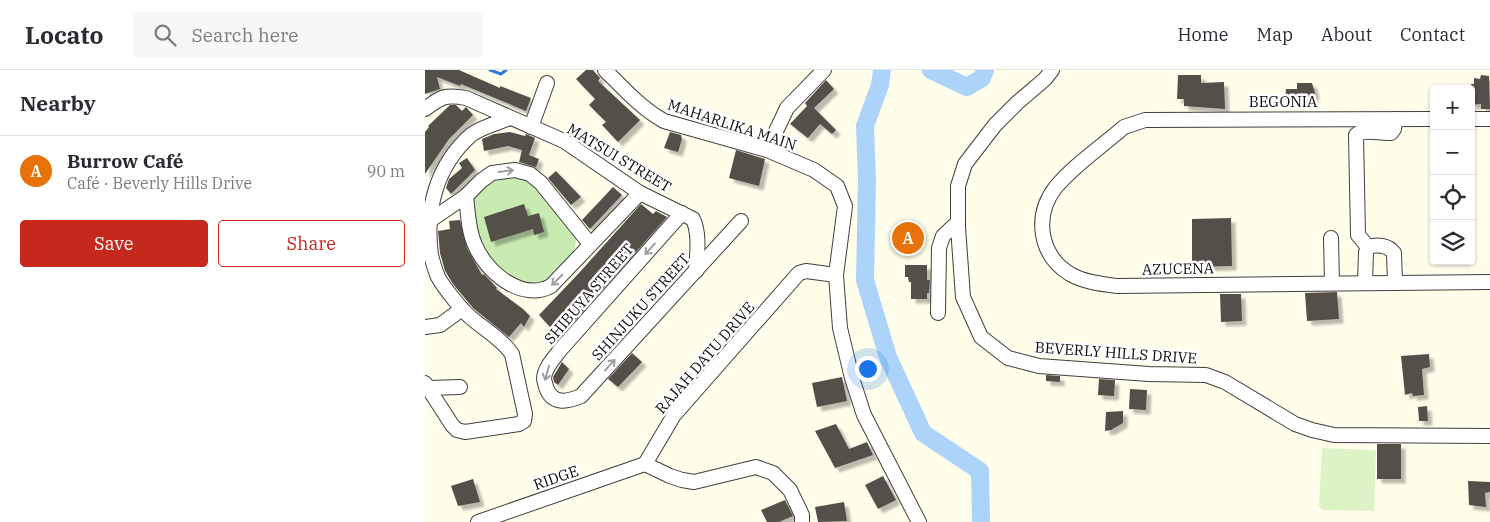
<!DOCTYPE html>
<meta charset="utf-8">
<style>
:root{--surface:#fff;--page:#f7f7f7;--text:#2b2b33;--muted:#7c7c81;--line:#e1e1e2;--accent:#c4291c}
body{margin:0;font-family:"IBM Plex Serif",serif;background:var(--page);color:var(--text)}
.controls{position:absolute;right:15px;top:15px;display:grid;overflow:hidden;border-radius:5px;box-shadow:0 1px 4px #0004}
.controls button{width:45px;height:45px;display:grid;place-items:center;padding:0;border:0;border-bottom:1px solid var(--line);background:var(--surface);color:var(--text);font:25px sans-serif}
.you{position:absolute;left:442px;top:298px;width:18px;height:18px;margin:-12px;border:4px solid #fff;border-radius:50%;background:#1a73e8;box-shadow:0 0 0 8px #1a73e833}
.badge{display:grid;place-items:center;width:32px;height:32px;border-radius:50%;background:var(--accent);color:#fff;font-size:16px;font-weight:700}
.pin{position:absolute;translate:-50% -50%;border:2px solid #fff;box-shadow:0 1px 5px #0006}
.list{margin:0;padding:0;list-style:none}
h2{display:flex;justify-content:space-between;align-items:center;height:65px;margin:0;padding:0 20px;font-size:21px}
h2 small{font-size:16px;font-weight:400;color:var(--muted)}
.list li{display:grid;grid-template-columns:32px 1fr auto;gap:15px;align-items:center;box-sizing:border-box;height:70px;padding:0 20px;border-top:1px solid var(--line)}
.list b{display:block;font-size:19px;white-space:nowrap}
.list p{margin:0;font-size:16px;white-space:nowrap;color:var(--muted)}
.list em{font-size:16px;font-style:normal;color:var(--muted)}
.actions{display:flex;gap:10px;padding:15px 20px}
.actions a{flex:1;padding:11px 0;border:1px solid var(--accent);border-radius:5px;text-align:center;font-size:18px;color:var(--accent)}
.actions .main{background:var(--accent);color:#fff}
.icon{flex:none;width:28px;height:28px;fill:none;stroke:currentColor;stroke-width:2;stroke-linecap:round;stroke-linejoin:round}
.map{position:relative;flex:none;width:1065px;height:452px;overflow:hidden}
header{display:flex;align-items:center;gap:30px;box-sizing:border-box;height:70px;padding:0 25px;background:var(--surface);border-bottom:1px solid var(--line)}
header strong{font-size:24px}
nav{display:flex;gap:28px;margin-inline-start:auto;font-size:18px}
.search{width:350px;height:45px;background:var(--page);display:flex;align-items:center;gap:12px;box-sizing:border-box;padding:0 18px;border-radius:5px;color:var(--muted);font-size:19px}
main{display:flex}
aside{flex:1;background:var(--surface)}
.map>svg:first-child{display:block}
</style>
<header>
<strong>Locato</strong>
<div class="search"><svg class="icon" aria-label="search" viewBox="0 0 24 24"><circle cx="10" cy="10" r="6"/><path d="M15 15l6 6"/></svg>Search here</div>
<nav><a>Home</a><a>Map</a><a>About</a><a>Contact</a></nav>
</header>
<main>
<aside>
<h2>Nearby<small></small></h2>
<ul class="list">
<li><span class="badge" style="background:#e8710a">A</span><div><b>Burrow Café</b><p>Café · Beverly Hills Drive</p></div><em>90 m</em></li>
</ul>
<div class="actions"><a class="main">Save</a><a>Share</a></div>
</aside>
<div class="map">
<svg width="1065" height="452" viewBox="0 0 1065 452">
<defs>
<filter id="shadow"><feDropShadow dx="4.5" dy="4.5" stdDeviation="1" flood-color="#0004"/></filter>
</defs>
<rect width="100%" height="100%" fill="#fffeeb"/>
<path fill="#c9ebb2" d="M89 104 111 113 151 162C152 177 148 186 138 196 132 202 125 210 117 213 95 223 59 187 53 168 49 154 47 136 49 122L69 108Z"/>
<polygon fill="#ddf2c5" points="897,378 951,380 949,441 897,440 894,436"/>
<g fill="none" stroke-linecap="round" stroke-linejoin="round">
<polyline stroke="#2f7ed5" stroke-width="3" points="65,0 76,4 81,0"/>
<g stroke="#acd3fa" stroke-width="18">
<polyline points="457,0 455,15 440,56 442,110 440,210 463,287 498,363 555,401 556,452"/>
<polyline points="506,0 542,17 557,8 560,0"/>
</g>
</g>
<g fill="#554f48" filter="url(#shadow)">
<polygon points="0,0 34,0 75,18 75,16 106,28 101,41 36,14 35,16 12,7 15,19 0,24"/>
<polygon points="161,0 168,0 175,8 173,11 215,50 193,72 177,55 181,52 164,35 170,29 151,9"/>
<polygon points="753,5 776,5 776,13 799,12 800,39 759,36 759,29 752,29"/>
<polygon points="1056,5 1064,6 1065,39 1056,39 1056,34 1046,35 1046,14 1049,14 1049,8 1055,9"/>
<polygon points="401,10 409,19 389,38 411,60 407,64 395,54 383,68 365,54 382,36 380,33"/>
<polygon points="872,13 887,13 890,23 887,31 860,30 861,19 872,19"/>
<polygon points="25,35 31,35 37,41 41,37 48,45 24,69 0,104 0,62 4,57 3,56"/>
<polygon points="85,62 100,66 101,64 110,68 104,85 114,89 111,97 94,92 97,80 83,76 59,81 57,69 69,64"/>
<polygon points="245,62 256,65 257,69 253,82 239,78"/>
<polygon points="311,80 340,89 334,116 304,108"/>
<polygon points="42,88 50,100 26,124 21,118 24,109 37,98 34,93"/>
<polygon points="131,101 156,127 146,135 123,108"/>
<polygon points="188,117 197,125 165,159 157,150"/>
<polygon points="99,134 103,146 114,143 119,162 109,165 108,159 66,172 59,147"/>
<polygon points="216,134 228,144 231,141 242,147 134,268 124,259 125,257 114,245 154,203"/>
<polygon points="806,148 807,196 767,197 767,149"/>
<polygon points="35,150 42,178 57,205 59,204 60,205 72,218 71,219 98,239 105,246 99,257 96,253 84,267 48,238 28,214 20,201 15,183 13,161 25,159 24,151"/>
<polygon points="480,195 502,195 502,210 505,210 504,223 502,223 502,229 486,229 486,212 484,212 483,207 480,207"/>
<polygon points="912,222 914,249 882,251 880,223"/>
<polygon points="795,224 816,224 817,251 796,252"/>
<polygon points="207,283 217,292 193,317 183,309"/>
<polygon points="1004,284 1005,297 997,299 999,325 988,326 987,323 980,325 976,286"/>
<polygon points="137,292 144,299 133,315 129,312 128,307"/>
<polygon points="621,305 635,306 635,312 621,311"/>
<polygon points="417,307 422,331 392,337 387,313"/>
<polygon points="674,309 690,310 689,326 673,325"/>
<polygon points="705,319 722,320 721,340 704,339"/>
<polygon points="1002,336 1003,351 994,351 993,337"/>
<polygon points="698,341 698,353 686,360 680,361 681,342"/>
<polygon points="411,354 424,379 442,372 448,385 410,398 390,361"/>
<rect x="952" y="374" width="24" height="35"/>
<polygon points="458,406 471,430 453,439 440,415"/>
<polygon points="48,409 55,432 33,436 26,416"/>
<polygon points="1043,411 1065,412 1065,422 1060,423 1061,437 1044,435"/>
<polygon points="360,430 368,446 354,452 342,452 336,440"/>
<polygon points="419,432 422,451 393,452 390,437"/>
</g>
<g fill="none" stroke-linecap="round" stroke-linejoin="round">
<g stroke="#3f3f3f" stroke-width="16">
<g id="minor">
<path d="M180 0C199 19 216 38 239 51L342 80 389 100 412 116 420 136 411 205 415 258 427 308 439 345 494 452"/>
<polyline points="627,0 620,9 592,33 570,55 540,94 533,116 533,157 538,227 556,267 583,288 614,296 724,304 781,305 800,312 870,354 887,360 909,365 1065,366"/>
<path d="M0 39C16 27 20 24 41 28L139 71 215 123 268 149C275 164 272 184 271 201"/>
<path d="M1009 49 720 50 699 57C676 77 649 95 630 118 609 146 614 185 645 204 659 212 676 214 692 216L1065 212"/>
<polyline points="1046,49 1065,49"/>
<polyline points="106,57 122,13"/>
<polyline points="342,80 362,38 399,0"/>
<path d="M41 126C43 142 43 160 50 175 61 202 97 232 126 216L215 123"/>
<path d="M257 143 136 279C130 287 119 298 119 309 119 310 121 316 121 317 127 335 142 332 156 326L316 151"/>
<polyline points="0,154 41,126 56,111 67,103 90,100 105,104 116,113 165,174"/>
<polyline points="906,168 907,213"/>
<path d="M943 177 933 165 931 65C939 58 955 64 966 63L969 59 970 49"/>
<path d="M940 213 941 182 943 177C952 174 963 175 969 183L970 213"/>
<polyline points="513,243 514,178 518,166 533,152"/>
<polyline points="0,257 15,255 37,239"/>
<path d="M0 313 27 355 32 360 40 362 94 354 99 351 100 344 87 284C74 265 50 255 36 238 28 228 19 218 13 207 10 200 8 193 6 185 0 140 11 96 46 65 56 57 73 53 85 48"/>
<polyline points="4,318 35,317"/>
<polyline points="53,452 220,394"/>
<polyline points="377,452 377,445 365,420 348,403 331,397 269,412 257,410 245,406 220,394 249,345 374,203 381,201 411,205"/>
</g>
</g>
<use href="#minor" stroke="#fff" stroke-width="14"/>
</g>
<defs><path id="oneway-shaft" d="M-6 0H5M1.5-3L5.5 0L1.5 3" fill="none" stroke-width="1.6" stroke-linecap="round" stroke-linejoin="round" transform="scale(1.25)"/></defs>
<g stroke="#9e9e9e">
<use href="#oneway-shaft" transform="translate(81 101) rotate(-7)"/>
<use href="#oneway-shaft" transform="translate(225 179) rotate(132)"/>
<use href="#oneway-shaft" transform="translate(132 210) rotate(135)"/>
<use href="#oneway-shaft" transform="translate(185 295) rotate(-48)"/>
<use href="#oneway-shaft" transform="translate(122 303) rotate(106)"/>
</g>
<g text-anchor="middle" stroke-width="5" stroke-linejoin="round" paint-order="stroke">
<g font-size="15" fill="#0c0c0c" stroke="#fff">
<text x="858" y="37">BEGONIA</text>
<text transform="translate(307 55) rotate(18)" y="5">MAHARLIKA MAIN</text>
<text transform="translate(194 88) rotate(31)" y="5">MATSUI STREET</text>
<text transform="translate(753 199) rotate(-1)" y="5">AZUCENA</text>
<text transform="translate(164 224) rotate(-49)" y="5">SHIBUYA STREET</text>
<text transform="translate(216 237) rotate(-48)" y="5">SHINJUKU STREET</text>
<text transform="translate(691 283) rotate(4)" y="5">BEVERLY HILLS DRIVE</text>
<text transform="translate(280 288) rotate(-49)" y="5">RAJAH DATU DRIVE</text>
<text transform="translate(131 408) rotate(-19)" y="5">RIDGE</text>
</g>
</g>
</svg>
<div class="controls">
<button>+</button>
<button>−</button>
<button><svg class="icon" aria-label="locate" viewBox="0 0 24 24"><circle cx="12" cy="12" r="6"/><path d="M12 2v4M12 18v4M2 12h4M18 12h4"/></svg></button>
<button><svg class="icon" aria-label="layers" viewBox="0 0 24 24"><path d="M12 4l9 5-9 5-9-5zM3 14l9 5 9-5"/></svg></button>
</div>
<div class="you"></div>
<div class="pin badge" style="left:483px;top:168px;background:#e8710a">A</div>
</div>
</main>
